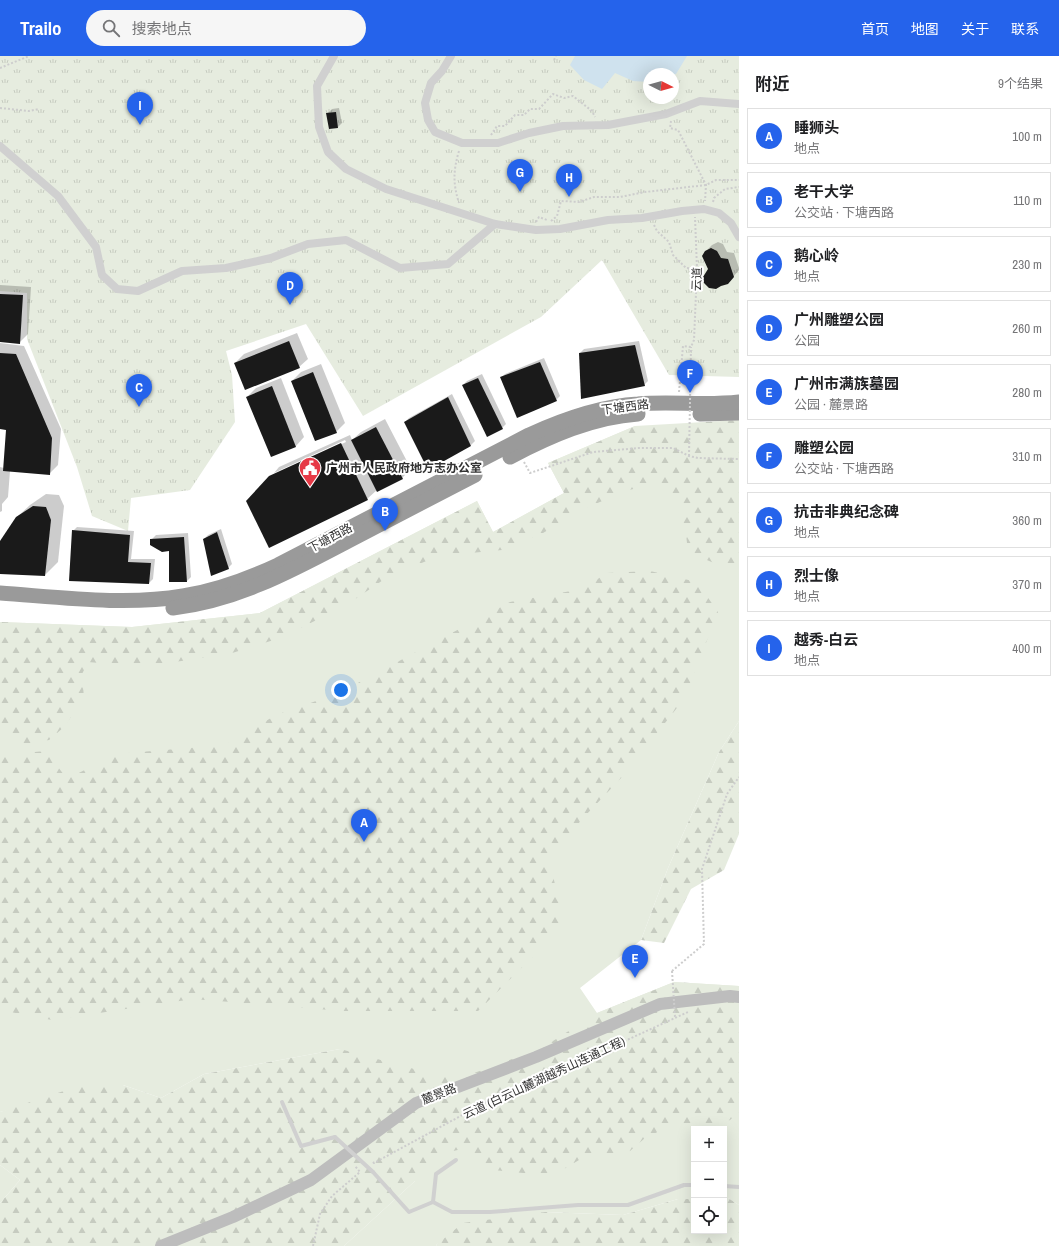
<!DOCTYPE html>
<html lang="zh">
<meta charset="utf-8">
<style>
:root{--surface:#fff;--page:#f6f6f6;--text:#202124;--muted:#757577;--line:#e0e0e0;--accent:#2563eb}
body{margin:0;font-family:"Archivo Narrow","Noto Sans SC",sans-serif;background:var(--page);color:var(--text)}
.controls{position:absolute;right:12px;bottom:12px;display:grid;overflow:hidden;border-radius:0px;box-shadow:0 4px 16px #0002}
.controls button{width:36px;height:36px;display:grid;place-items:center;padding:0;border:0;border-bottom:1px solid var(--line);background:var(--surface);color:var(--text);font:20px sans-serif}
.compass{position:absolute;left:643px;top:12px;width:36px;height:36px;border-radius:50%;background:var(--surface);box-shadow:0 4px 16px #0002;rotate:95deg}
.you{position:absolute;left:341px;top:634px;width:14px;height:14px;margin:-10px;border:3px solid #fff;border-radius:50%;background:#1a73e8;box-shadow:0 0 0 6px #1a73e833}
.badge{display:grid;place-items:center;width:26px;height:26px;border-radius:50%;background:var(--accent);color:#fff;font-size:13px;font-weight:700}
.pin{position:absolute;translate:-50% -33px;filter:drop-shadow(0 1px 2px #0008)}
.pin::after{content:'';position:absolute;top:21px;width:14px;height:12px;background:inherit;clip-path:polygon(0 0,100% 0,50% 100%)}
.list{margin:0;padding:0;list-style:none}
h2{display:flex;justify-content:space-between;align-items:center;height:52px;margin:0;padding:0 16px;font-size:17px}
h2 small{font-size:13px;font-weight:400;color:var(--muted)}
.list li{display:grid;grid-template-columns:26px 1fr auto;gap:12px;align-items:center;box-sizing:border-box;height:56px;margin:0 8px 8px;padding:0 8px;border:1px solid var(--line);border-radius:0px}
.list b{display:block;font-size:15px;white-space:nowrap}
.list p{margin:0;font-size:13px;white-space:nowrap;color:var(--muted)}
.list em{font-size:13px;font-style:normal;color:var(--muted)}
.icon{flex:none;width:22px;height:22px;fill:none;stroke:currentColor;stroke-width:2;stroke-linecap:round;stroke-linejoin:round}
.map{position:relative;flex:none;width:739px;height:1190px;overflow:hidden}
header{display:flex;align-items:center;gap:24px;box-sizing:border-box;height:56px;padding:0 20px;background:var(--accent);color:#fff}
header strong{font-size:19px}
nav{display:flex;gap:22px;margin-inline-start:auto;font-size:14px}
.search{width:280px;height:36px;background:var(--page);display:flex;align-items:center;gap:10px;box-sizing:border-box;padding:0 14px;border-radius:22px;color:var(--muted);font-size:15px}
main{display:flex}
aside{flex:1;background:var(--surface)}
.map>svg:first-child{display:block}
</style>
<header>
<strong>Trailo</strong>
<div class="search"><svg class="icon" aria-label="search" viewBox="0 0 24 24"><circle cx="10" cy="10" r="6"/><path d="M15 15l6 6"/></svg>搜索地点</div>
<nav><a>首页</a><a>地图</a><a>关于</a><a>联系</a></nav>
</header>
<main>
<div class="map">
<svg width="739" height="1190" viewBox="0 0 739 1190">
<defs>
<pattern id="forest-firs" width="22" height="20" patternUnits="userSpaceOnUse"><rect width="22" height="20" fill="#e6ecdf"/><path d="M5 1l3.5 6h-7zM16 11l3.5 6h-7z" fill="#c6cbc0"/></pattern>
<pattern id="park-tufts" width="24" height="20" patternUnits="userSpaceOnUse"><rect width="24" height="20" fill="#e6ecdf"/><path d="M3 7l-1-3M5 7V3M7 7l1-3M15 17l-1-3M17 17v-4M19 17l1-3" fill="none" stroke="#c6cbc0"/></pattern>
</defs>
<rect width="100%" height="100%" fill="#fff"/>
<g fill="#e6ecdf">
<polygon points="635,370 739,480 739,665 719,696 668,812 641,884 580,932 597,957 674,926 739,930 739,1149 728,1142 724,1142 724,1073 694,1073 694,1143 678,1143 623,1159 545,1156 437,1188 436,1190 344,1190 415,1125 340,993 204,1018 161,1042 123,1029 0,1056 0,566 132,571 260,557 477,445 493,476 564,437 548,407"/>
<polygon points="0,1109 20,1124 0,1147"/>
</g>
<g fill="url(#forest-firs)">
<polygon points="739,364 739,513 721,510 688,496 686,478 678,444 659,427 629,434 583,453 543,477 502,494 439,500 389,520 348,548 283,581 229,598 154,609 123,609 88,606 82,618 84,642 64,671 49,684 20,689 0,671 0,566 132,571 260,557 477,445 493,476 564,437 548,407 635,370"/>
<polygon points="650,515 697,526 718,556 684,643 623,720 585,760 549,801 564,870 478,955 343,955 193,943 52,964 0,954 0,699 46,695 67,723 116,698 225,689 276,659 339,637 510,546 582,533 607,517"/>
<polygon points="739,665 739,778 724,814 691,833 664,887 641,884 668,812 719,696"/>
<polygon points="674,926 739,930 739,1056 730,1064 709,1073 686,1070 666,1072 645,1082 630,1095 584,1101 559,1116 533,1118 494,1114 462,1093 440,1098 415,1125 344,1190 0,1190 0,1147 20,1124 0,1109 0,1056 82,1029 123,1029 161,1042 204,1018 340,993 444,1021 466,1020 542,992 597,957"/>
<polygon points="724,1142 728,1142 739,1149 739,1190 436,1190 437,1188 463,1167 545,1156 623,1159 678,1143 694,1143 694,1175 724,1175"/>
</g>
<path fill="url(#park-tufts)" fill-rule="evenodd" d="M0 0H739V321L669 319 602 204 541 261 363 360 306 268 226 295 232 319 235 366 190 434 131 442 128 475 92 460 77 411 27 283V237L0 235ZM649 18H673V42H649Z"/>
<polygon fill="#cfe2ee" points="575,0 687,0 676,18 673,19 649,18 649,26 633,25 615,17 602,33 584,24 570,9"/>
<g fill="#0003">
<polygon points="339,52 342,67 338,71 330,72 327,58 332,53"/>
<polygon points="718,186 723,188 727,196 734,197 739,212 739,214 728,227 709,213 706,195 712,189"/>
<polygon points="0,229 31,231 28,278 19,287 0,285"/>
<polygon points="297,277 308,303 299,311 235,307 244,298"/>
<polygon points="639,285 648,325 644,329 580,297 584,293"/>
<polygon points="0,287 24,290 61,373 58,409 49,418 10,415 8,441 2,448 2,455 0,456 0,411 4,412 7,373 0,372"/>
<polygon points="544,302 560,340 556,344 501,322 505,318"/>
<polygon points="321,308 345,367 336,376 292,325 301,316"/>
<polygon points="482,318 506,368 502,372 463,329 467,325"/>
<polygon points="281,322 304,381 296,390 271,400 247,341 256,332"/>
<polygon points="452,338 475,385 471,389 405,366 409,362"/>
<polygon points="385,363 411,413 402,422 377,434 367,443 270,421 346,386 345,384 274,417 279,411 350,379 352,384 361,376"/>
<polygon points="46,438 59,439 64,450 58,506 45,519 0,517 0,486 16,462 30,449"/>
<polygon points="77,471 134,475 131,503 155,503 153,523 149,527 73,475"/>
<polygon points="221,473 232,508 228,512 204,483 208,479"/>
<polygon points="188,477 191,521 187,525 170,494 151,484 156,479"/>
</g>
<g fill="#1a1a1a">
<polygon points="336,56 338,72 329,73 326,57"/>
<polygon points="711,192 717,195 721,202 728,203 734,221 728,228 721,230 716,233 709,232 704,227 703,221 708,213 702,200 705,195"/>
<polygon points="0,238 23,239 20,288 0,286"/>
<polygon points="289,285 300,312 245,334 234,307"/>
<polygon points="635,289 645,330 581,343 579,297"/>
<polygon points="0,297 16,298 52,382 50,419 3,415 6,374 0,373"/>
<polygon points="540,306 557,345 517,362 500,321"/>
<polygon points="313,316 337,377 315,385 291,325"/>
<polygon points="478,322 503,373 487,381 462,329"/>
<polygon points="272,330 296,391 271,401 246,341"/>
<polygon points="448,341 471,390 428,414 404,366"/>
<polygon points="376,371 403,423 377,436 351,384"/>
<polygon points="341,387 368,444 269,492 246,445 269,420"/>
<polygon points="33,450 46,451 51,464 45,520 0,518 0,485 16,461"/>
<polygon points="72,474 130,479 128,506 151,507 149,528 69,525"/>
<polygon points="217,476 229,513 211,520 203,483"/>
<polygon points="184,481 187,526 169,526 169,495 162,496 150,489 150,483"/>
</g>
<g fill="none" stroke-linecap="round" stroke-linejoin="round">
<g stroke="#cdcdcd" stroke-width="2" stroke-dasharray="2 2" stroke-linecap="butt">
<polyline points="554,4 556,0"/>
<polyline points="0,12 29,0"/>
<polyline points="0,52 29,55 39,53"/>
<polyline points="671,65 670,72 678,74 706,129 705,145"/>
<polyline points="491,79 497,70 505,70 515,59 524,59 530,53 539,53 553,38 564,42 573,40 592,55 595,61"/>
<path d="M459 95C453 115 453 128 459 147"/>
<polyline points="713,146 714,142 725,133 739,131"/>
<polyline points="551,165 557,160 561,145 579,146 594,141 620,141 645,136 706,129 716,124 739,124"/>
<polyline points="536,166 539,161 547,164"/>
<polyline points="654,169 657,175 669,186 673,199 686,212 697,213"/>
<polyline points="679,336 683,290 691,291 694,284 697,213 695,161"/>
<polyline points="524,406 530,417 593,396 639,392 673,392 689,400 698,402 739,403"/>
<polyline points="672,915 704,888 702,813 727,738 739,721"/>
<polyline points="373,1106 374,1107 490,1044 568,1011 688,956"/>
<polyline points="313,1190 320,1158 332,1140 360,1116 355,1110"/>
</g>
<g stroke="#d0d0d0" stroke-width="4">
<polyline points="282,1046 301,1090 335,1081"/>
<polyline points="373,1116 409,1156 433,1146 436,1118 456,1104"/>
<polyline points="724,1130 739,1131"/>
<polyline points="433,1146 452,1156 490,1156 578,1149 628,1149 684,1129 694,1129"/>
</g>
<g stroke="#d0d0d0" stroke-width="8">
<polyline points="334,0 317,30 319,71 328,96 346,113 386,133 495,168 536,174 560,173 608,164 642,162 682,155 704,153 719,157 731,167 739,181"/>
<polyline points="451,0 442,15 431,27 425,47 428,64 435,76 462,87 498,87 529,77 563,70 608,69 666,58 700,45 739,48"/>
<polyline points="0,90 58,140 96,191 102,219 117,233 138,235 182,215 226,212 271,202 308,188 346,184 400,212 448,208 495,168"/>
</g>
<polyline stroke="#bdbdbd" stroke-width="12" points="161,1190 233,1161 311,1124 416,1047 536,1001 660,948 730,940 739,941"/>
<g stroke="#9a9a9a" stroke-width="15">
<polyline points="700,358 739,357"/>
<path d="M510 401C550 380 593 361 638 358"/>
<path d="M0 537C58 541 126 550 183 540 216 535 248 523 278 509L529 379C564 363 600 350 638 348 671 345 705 350 739 346"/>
<path d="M173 552C238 544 291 515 348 485 390 463 432 441 475 419"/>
</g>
<g stroke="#cdcdcd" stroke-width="2" stroke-dasharray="2 2" stroke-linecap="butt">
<polyline points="689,400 691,291"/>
<polyline points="672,915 675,961"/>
</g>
<polyline stroke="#d0d0d0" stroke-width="4" points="335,1081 373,1116"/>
</g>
<defs>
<g id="civic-pin" transform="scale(1.15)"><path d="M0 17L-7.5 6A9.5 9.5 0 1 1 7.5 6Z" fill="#e63946" stroke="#fff"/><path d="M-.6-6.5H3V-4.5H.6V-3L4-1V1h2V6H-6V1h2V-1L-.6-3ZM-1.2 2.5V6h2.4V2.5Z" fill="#fff"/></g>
</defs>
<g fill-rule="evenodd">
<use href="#civic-pin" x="310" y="412"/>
</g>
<g text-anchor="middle" stroke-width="4" stroke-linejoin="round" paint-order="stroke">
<g font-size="12" fill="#333" stroke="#fff">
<text transform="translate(697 223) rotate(-88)" y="4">云道</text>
<text transform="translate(625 351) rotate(-7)" y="4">下塘西路</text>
<text transform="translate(330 482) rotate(-28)" y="4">下塘西路</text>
<text transform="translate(544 1022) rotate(-25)" y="4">云道 (白云山麓湖越秀山连通工程)</text>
<text transform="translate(439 1038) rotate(-21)" y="4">麓景路</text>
</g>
<g font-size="12" font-weight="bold" fill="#333" stroke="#fff" text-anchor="start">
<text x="326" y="416">广州市人民政府地方志办公室</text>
</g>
</g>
</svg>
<div class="controls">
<button>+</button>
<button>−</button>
<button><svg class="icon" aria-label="locate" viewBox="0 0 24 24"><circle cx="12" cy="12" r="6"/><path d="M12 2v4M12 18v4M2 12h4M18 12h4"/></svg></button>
</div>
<svg class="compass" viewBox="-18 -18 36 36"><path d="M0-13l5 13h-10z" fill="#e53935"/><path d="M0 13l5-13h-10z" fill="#757577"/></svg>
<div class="you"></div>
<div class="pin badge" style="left:364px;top:786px">A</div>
<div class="pin badge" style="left:385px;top:475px">B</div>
<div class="pin badge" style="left:139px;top:351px">C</div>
<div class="pin badge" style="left:290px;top:249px">D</div>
<div class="pin badge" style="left:635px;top:922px">E</div>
<div class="pin badge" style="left:690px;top:337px">F</div>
<div class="pin badge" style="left:520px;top:136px">G</div>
<div class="pin badge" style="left:569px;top:141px">H</div>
<div class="pin badge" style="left:140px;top:69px">I</div>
</div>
<aside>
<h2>附近<small>9个结果</small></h2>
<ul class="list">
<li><span class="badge">A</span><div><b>睡狮头</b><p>地点</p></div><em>100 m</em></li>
<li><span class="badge">B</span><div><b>老干大学</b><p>公交站 · 下塘西路</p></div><em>110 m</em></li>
<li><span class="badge">C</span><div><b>鹅心岭</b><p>地点</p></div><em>230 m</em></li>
<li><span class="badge">D</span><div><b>广州雕塑公园</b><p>公园</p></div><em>260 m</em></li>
<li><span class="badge">E</span><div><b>广州市满族墓园</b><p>公园 · 麓景路</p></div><em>280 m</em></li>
<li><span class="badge">F</span><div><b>雕塑公园</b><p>公交站 · 下塘西路</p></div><em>310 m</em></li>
<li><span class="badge">G</span><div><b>抗击非典纪念碑</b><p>地点</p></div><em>360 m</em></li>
<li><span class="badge">H</span><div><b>烈士像</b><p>地点</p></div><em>370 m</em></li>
<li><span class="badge">I</span><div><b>越秀-白云</b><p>地点</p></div><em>400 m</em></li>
</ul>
</aside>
</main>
